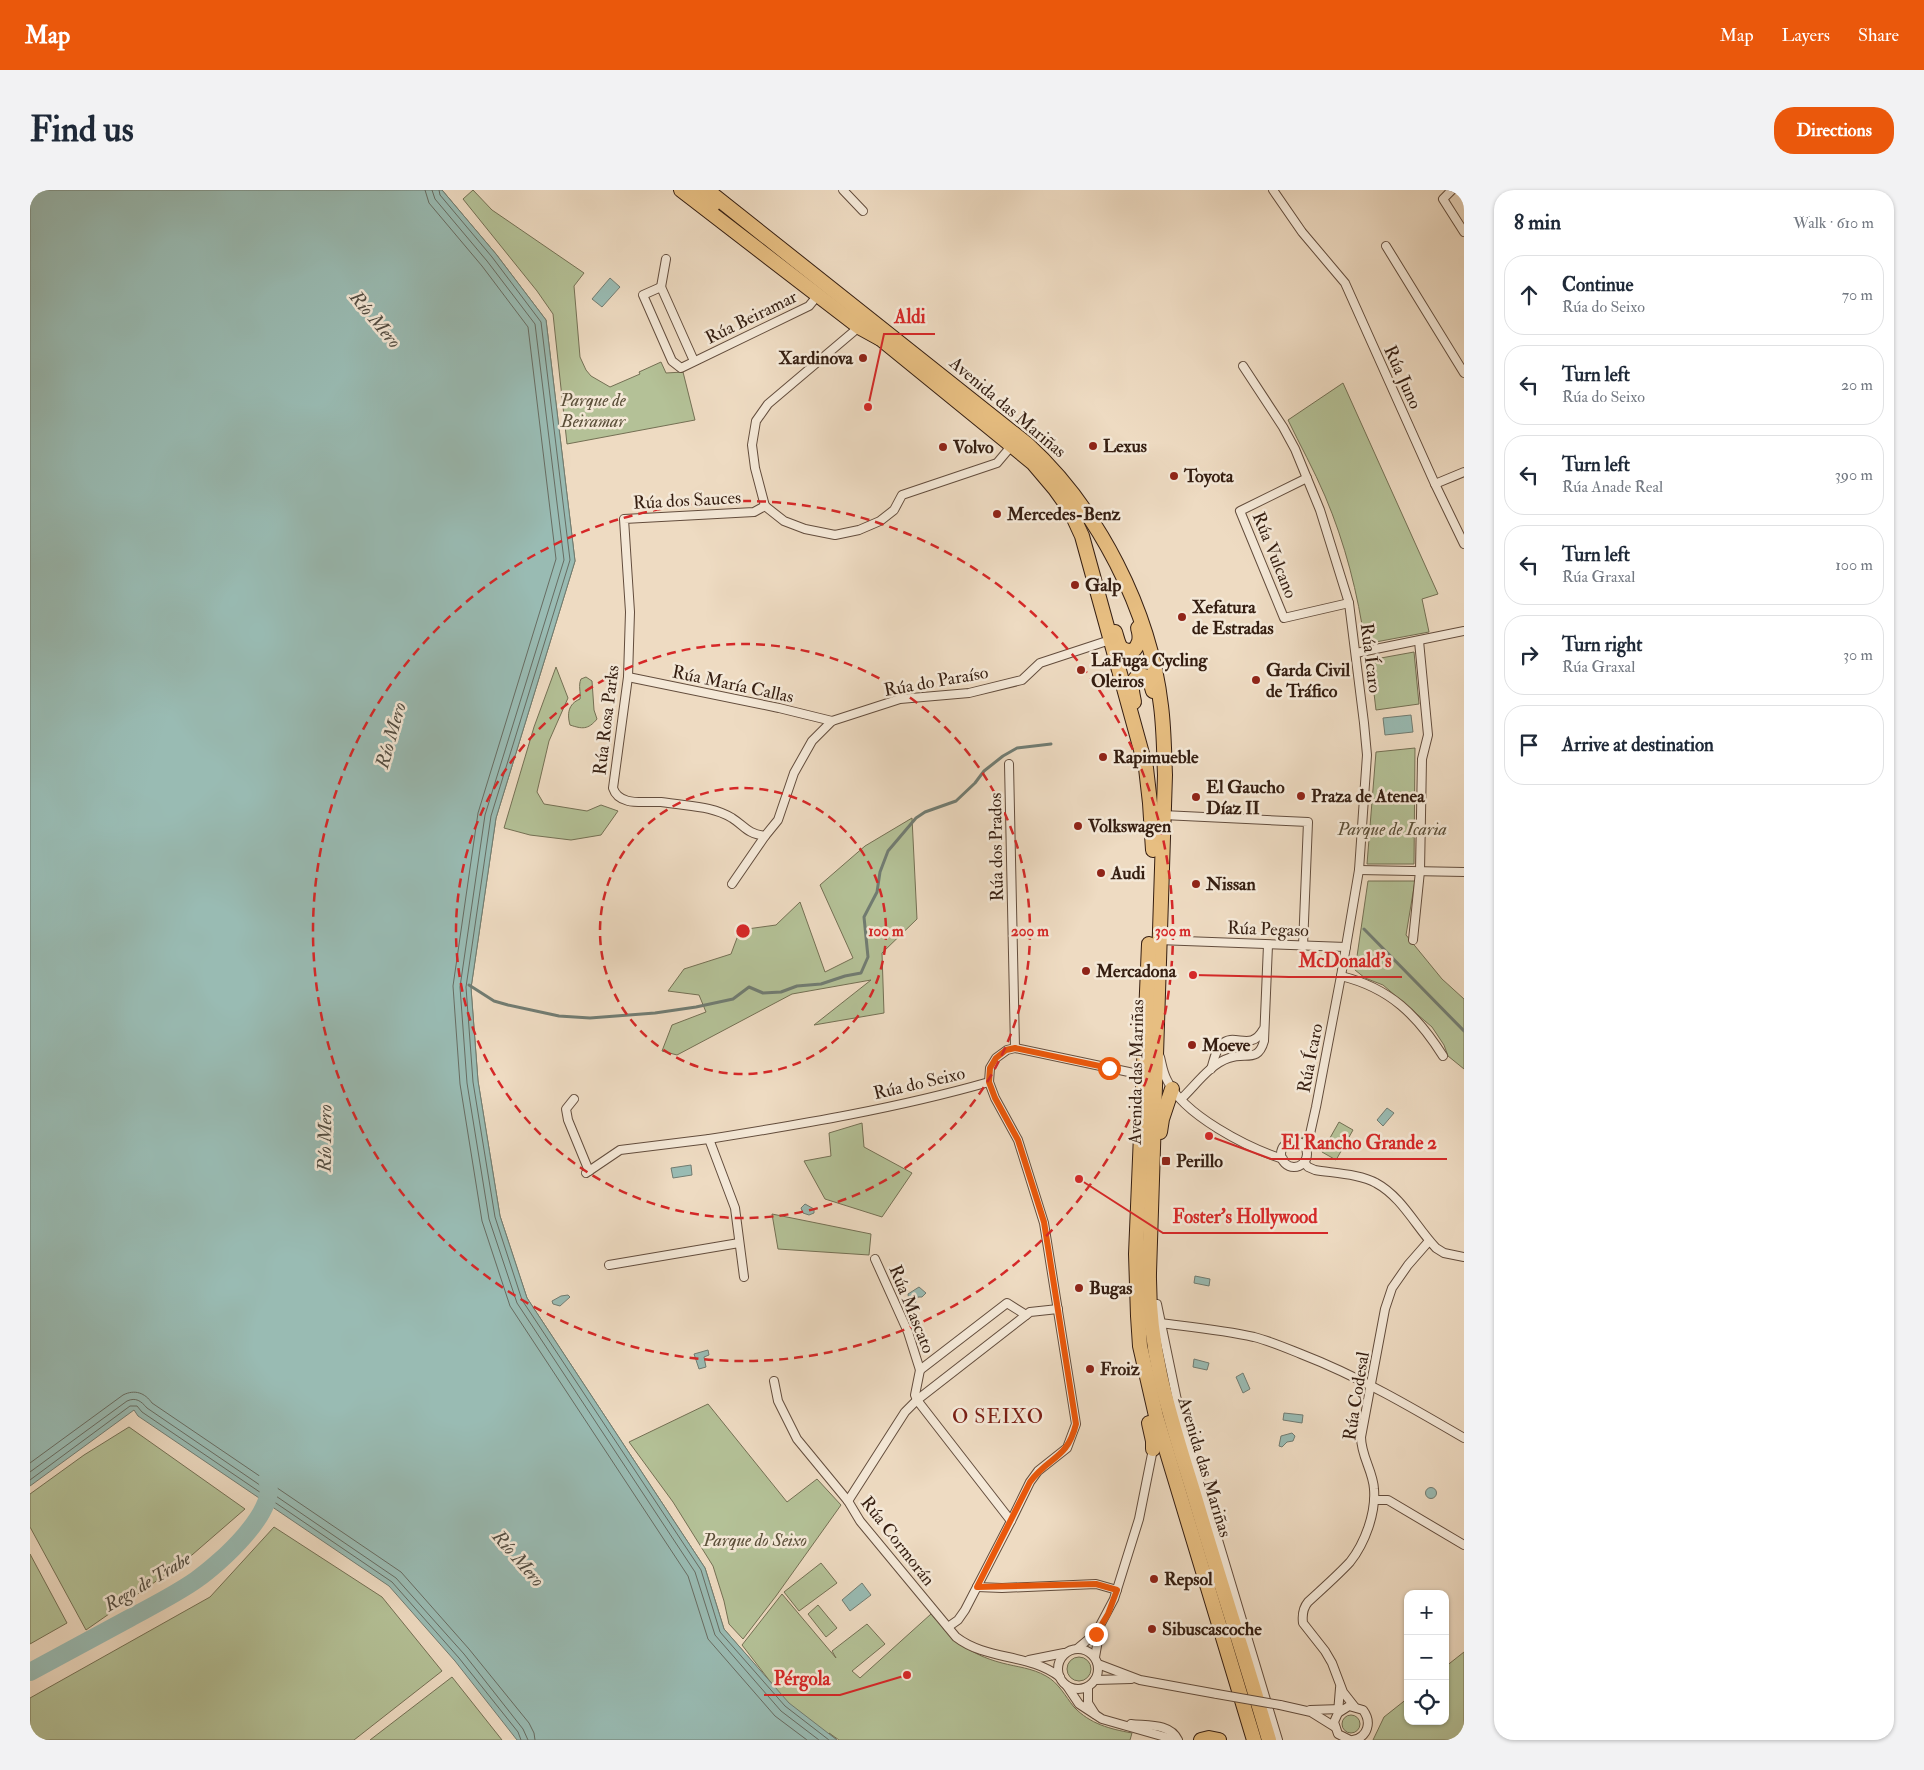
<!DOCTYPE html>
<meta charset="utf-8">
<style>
:root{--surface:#fff;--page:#f2f2f3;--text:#1f2937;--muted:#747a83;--line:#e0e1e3;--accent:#ea580c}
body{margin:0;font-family:"IM FELL Double Pica",serif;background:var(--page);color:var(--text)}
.controls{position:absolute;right:15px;bottom:15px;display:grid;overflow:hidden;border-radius:10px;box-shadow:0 1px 4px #0004}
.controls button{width:45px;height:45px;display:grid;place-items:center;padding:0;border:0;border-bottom:1px solid var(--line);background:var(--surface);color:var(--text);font:25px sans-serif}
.stop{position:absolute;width:15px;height:15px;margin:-11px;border:4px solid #ea580c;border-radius:50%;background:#fff}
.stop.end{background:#ea580c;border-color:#fff;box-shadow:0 1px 5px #0008}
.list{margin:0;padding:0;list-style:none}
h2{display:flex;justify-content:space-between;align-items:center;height:65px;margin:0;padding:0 20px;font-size:21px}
h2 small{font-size:16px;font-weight:400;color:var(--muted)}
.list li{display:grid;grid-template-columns:32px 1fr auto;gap:15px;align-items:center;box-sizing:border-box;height:80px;margin:0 10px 10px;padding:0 10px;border:1px solid var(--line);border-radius:20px}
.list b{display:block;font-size:19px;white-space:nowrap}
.list p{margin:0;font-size:16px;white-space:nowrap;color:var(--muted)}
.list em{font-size:16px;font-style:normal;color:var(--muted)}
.icon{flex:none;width:28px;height:28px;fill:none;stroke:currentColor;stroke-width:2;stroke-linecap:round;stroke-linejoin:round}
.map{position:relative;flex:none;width:1434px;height:1550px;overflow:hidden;border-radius:20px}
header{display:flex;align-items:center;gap:30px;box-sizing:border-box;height:70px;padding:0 25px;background:var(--accent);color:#fff}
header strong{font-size:24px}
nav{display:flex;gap:28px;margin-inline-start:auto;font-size:18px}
.intro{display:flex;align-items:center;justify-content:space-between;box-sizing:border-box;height:120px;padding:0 30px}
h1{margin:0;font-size:35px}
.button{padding:12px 22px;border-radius:20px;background:var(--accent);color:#fff;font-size:18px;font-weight:700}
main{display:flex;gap:30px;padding:0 30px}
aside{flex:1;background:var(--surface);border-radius:20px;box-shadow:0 1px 4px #0004}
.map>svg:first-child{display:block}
</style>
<header>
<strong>Map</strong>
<nav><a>Map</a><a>Layers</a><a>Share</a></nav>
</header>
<div class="intro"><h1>Find us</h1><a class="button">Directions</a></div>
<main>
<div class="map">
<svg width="1434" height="1550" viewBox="0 0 1434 1550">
<rect width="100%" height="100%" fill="#eedbc2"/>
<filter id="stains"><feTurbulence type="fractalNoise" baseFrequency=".004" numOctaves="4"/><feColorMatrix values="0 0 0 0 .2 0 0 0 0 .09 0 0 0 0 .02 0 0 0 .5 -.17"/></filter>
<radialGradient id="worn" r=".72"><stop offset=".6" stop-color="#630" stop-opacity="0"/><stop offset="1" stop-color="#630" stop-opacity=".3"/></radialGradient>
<g fill="#b4c197" stroke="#747054">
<path d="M412 0 466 64 516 130 545 371 466 628 441 798 448 891 470 1026 497 1108 675 1378 694 1439 746 1499 712 1455 752 1404 806 1468 802 1461 837 1434 855 1454 822 1481 830 1488 901 1424C924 1450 938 1464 972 1473 987 1477 1002 1478 1016 1486 1029 1493 1035 1506 1044 1517 1060 1534 1080 1539 1102 1543L1100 1550H809L799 1543 807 1550H726L432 1176Z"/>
<polygon points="443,0 462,20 554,83 544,96 550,167 556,180 561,186 580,197 610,184 609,182 631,172 636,183 653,182 665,230 537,254 523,124 507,101 433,9"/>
<path d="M1313 193 1408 404 1392 409 1399 442 1335 454C1328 404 1315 353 1295 306 1284 280 1270 255 1258 230Z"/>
<polygon points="1384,462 1389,514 1346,520 1340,470"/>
<polygon points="526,477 538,508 519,551 507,602 514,614 557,621 571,615 588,621 571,645 541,650 500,645 474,638 504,537"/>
<path d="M556 487 562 491 564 520 567 529C558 540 552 539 540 535 537 524 538 514 550 509 551 502 548 496 551 489Z"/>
<polygon points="1385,558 1384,674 1337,674 1346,562"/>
<polygon points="882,628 887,729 852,763 854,823 784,835 841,790 762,804 647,865 632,861 642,835 676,822 669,805 638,801 654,779 701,764 710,740 746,735 770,712 795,782 823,768 790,695 835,656"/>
<polygon points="1338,691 1385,691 1376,745 1412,789 1434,809 1434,879 1418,866 1414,855 1402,837 1353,795 1335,788 1325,780"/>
<polygon points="1309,932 1323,940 1306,970 1292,962"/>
<polygon points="832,933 834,957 882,983 852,1027 795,1009 774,971 801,966 799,943"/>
<polygon points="742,1024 841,1044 839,1065 748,1059"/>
<polygon points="678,1214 757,1312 787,1289 811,1315 746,1406 713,1449 699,1434 694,1411 683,1376 643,1312 599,1252"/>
<polygon points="99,1237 215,1319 155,1371 56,1440 0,1337 0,1304 54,1265"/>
<polygon points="244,1337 352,1407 412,1481 324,1550 0,1550 0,1508 180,1407"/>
<polygon points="0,1364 37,1433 0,1454"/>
<polygon points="791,1373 807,1393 769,1421 754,1402"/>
<polygon points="788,1415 807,1438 796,1447 778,1424"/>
<polygon points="1434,1462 1434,1550 1343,1550 1354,1527 1378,1508 1378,1531 1415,1531 1415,1477"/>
<circle cx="1049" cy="1479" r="12"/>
<polygon points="422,1487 472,1550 340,1550"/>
<circle cx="1321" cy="1534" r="9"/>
</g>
<g fill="#99bbb3" stroke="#717c72">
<polygon points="0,0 412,0 466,64 516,130 545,371 466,628 441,798 448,891 470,1026 497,1108 675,1378 694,1439 759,1513 807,1550 487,1550 425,1471 359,1396 108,1226 104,1220 0,1296"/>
<polygon points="580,88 590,97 572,117 562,109"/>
<polygon points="1381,525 1383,542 1355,545 1353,528"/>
<polygon points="1357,918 1364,923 1353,936 1347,930"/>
<polygon points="661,975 662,985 643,988 641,978"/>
<polygon points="775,1014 784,1019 784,1023 779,1025 773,1023 771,1018"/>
<polygon points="1165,1086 1180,1089 1179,1096 1164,1093"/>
<polygon points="889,1097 896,1103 892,1107 888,1107 885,1113 879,1112 878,1104"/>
<polygon points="538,1105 540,1107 530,1116 523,1114 522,1111 531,1106"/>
<polygon points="678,1160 679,1165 674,1167 676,1177 669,1179 664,1164"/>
<polygon points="1164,1169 1179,1173 1177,1180 1163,1177"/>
<polygon points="1213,1183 1220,1199 1213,1203 1206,1187"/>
<polygon points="1254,1223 1273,1225 1272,1233 1253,1230"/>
<polygon points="1262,1243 1265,1246 1263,1251 1257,1252 1252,1257 1249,1256 1251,1246"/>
<circle cx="1401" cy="1303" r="5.5"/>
<polygon points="832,1393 841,1405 820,1421 812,1410"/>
</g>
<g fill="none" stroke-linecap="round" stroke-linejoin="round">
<g stroke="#676c62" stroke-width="1">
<polyline points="395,0 399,13 452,76 498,137 526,369 448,623 423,796 430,894 452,1031 480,1116 658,1386 678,1449 745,1526 777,1550"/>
<polyline points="402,0 405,9 457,71 505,134 534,370 455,625 430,797 437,893 459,1029 487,1113 665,1382 685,1445 751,1521 789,1550"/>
<polyline points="409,0 410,5 462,67 511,132 540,370 461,626 436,797 443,892 465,1027 492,1110 671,1380 690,1442 755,1516 799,1550"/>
<path d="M0 1273 93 1205C105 1199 115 1203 122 1213L371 1382 439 1459 499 1533 504 1543 505 1550"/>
<path d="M0 1282 97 1211C106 1207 111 1211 117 1218L366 1388 434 1464 493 1539 498 1550"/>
<polyline points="0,1290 100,1216 107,1216 112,1222 362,1392 429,1468 488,1542 491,1550"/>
</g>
<g stroke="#717c72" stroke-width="3">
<polyline points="1334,739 1434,841"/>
<polyline points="439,795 464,811 478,815 529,826 560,828 625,823 666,817 703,809 719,797 733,803 751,802 767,796 791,794 815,786 831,783 838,767 834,727 847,702 850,682 858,661 886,628 895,622 926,611 945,593 954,581 973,566 987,558 1021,554"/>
</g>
<path stroke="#99bbb3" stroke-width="18" d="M0 1482C33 1464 67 1446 100 1428 122 1416 146 1404 166 1390 189 1374 250 1320 237 1290"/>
<g stroke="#634d3d" stroke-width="10">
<g id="street">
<polyline points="813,0 833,21"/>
<polyline points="1243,0 1272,42 1315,93 1405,294 1434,354"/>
<polyline points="1422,0 1413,9 1434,42"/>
<polyline points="1356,56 1434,183"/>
<polyline points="631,97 636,69"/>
<polyline points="664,171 631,97 613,105 642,171 651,178 779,116 788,105"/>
<polyline points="1213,176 1253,237 1265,259 1290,320 1319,413 1334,533 1337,565 1329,680 1311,786 1286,917 1280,944 1274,955"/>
<polyline points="1277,288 1210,321 1254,428 1319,413"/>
<polyline points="1405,294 1434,282"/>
<polyline points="735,316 754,331 775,339 805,345 829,340 850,331 864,320 872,305 967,273 978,260 977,253"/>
<polyline points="735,316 725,278 722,255 726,231 738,214 829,137"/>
<polyline points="1326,463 1434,441"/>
<polyline points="598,487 749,518 802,531"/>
<polyline points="979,574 985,858"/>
<polyline points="1133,625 1278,632 1273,756"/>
<path d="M735 646C716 643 716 637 702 628 687 619 671 617 654 615 646 614 638 613 631 612 615 611 589 617 583 598L598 487 600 422 594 329 724 322 735 316"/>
<polyline points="1329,680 1434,682"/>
<polyline points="702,694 735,646 748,630 764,583 782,551 802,531 870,509 939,503 992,490 1010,473 1080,450"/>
<polyline points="1128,750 1316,757"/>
<polyline points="1383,750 1390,681 1392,569 1398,545 1389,451"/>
<path d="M1311 786C1360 798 1387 825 1413 866"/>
<path d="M1130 867C1132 875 1133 883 1137 890 1153 925 1218 958 1253 969"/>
<path d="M1181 879C1184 871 1185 860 1192 854 1204 842 1221 862 1233 840"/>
<polyline points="544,909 536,919 538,930 559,981"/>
<path d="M1151 909C1165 896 1180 874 1199 868 1216 862 1228 873 1234 851L1238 755"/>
<circle cx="1264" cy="964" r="13"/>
<path d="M1274 972 1278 977 1285 980C1302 983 1331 984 1346 993 1372 1007 1386 1037 1406 1058L1414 1063 1434 1067"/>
<polyline points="556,983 590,960 679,949"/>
<polyline points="845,1069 878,1142 890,1180"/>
<polyline points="579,1075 709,1053"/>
<path d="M714 1087 705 1018 679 949C773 934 868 918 959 892"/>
<polyline points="1127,1114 1149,1220 1248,1550"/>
<path d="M1130 1133C1161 1137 1193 1140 1224 1147 1240 1151 1256 1158 1271 1164 1328 1186 1381 1217 1434 1248"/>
<path d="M744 1191 748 1211 767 1249 818 1311 830 1331 926 1447C957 1471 999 1463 1030 1487"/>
<polyline points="1344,1310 1358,1310 1434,1355"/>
<polyline points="818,1311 875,1222 887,1210 1000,1122 1028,1119"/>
<polyline points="981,1331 887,1210 885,1205 890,1180 977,1113 996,1125"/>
<polyline points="947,1397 972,1398 1066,1394 1087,1400"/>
<polyline points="918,1437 928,1430 935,1420 981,1331 1000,1292 1008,1281 1037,1258 1046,1234 1014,1033 988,950 965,908 959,892 960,878 966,868 977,860 985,858 1113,885"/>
<polyline points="1048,1458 1066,1443 1084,1409 1109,1329 1123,1259"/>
<circle cx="1048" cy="1479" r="20"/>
<polyline points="1065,1467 1070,1439"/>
<polyline points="999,1470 1034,1463"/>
<polyline points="1068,1474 1110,1490 1187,1504"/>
<polyline points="1065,1490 1101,1489"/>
<polyline points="1037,1496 1049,1514 1072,1529 1146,1550"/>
<polyline points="1058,1497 1058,1513 1065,1524"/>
<polyline points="1250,1515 1281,1522 1305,1537"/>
<path d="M1324 1516 1313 1502 1302 1473 1295 1461 1273 1433C1272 1425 1273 1418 1278 1412 1292 1399 1307 1386 1320 1372 1335 1353 1346 1323 1344 1299 1343 1281 1331 1266 1331 1247L1355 1119 1362 1098 1378 1075 1399 1051"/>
<polyline points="1280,1520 1311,1519"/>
<polyline points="1308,1523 1310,1498"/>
<path d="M1101 1534C1117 1536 1140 1533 1148 1550"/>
<path d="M1320 1550 1308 1544 1304 1532 1308 1523 1319 1516 1333 1520C1342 1532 1338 1547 1323 1550"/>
</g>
</g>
<g stroke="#351e11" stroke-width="16">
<g id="highway">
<polyline points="651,0 829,137 849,148"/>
<polyline points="664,0 683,15"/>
<path d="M677 0 997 254C1068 319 1120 420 1131 516 1134 539 1134 562 1135 585L1119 1083C1118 1163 1141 1229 1164 1304 1188 1386 1215 1468 1239 1550"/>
<polyline points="846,145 1003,273 1025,299 1040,320 1052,346 1116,578 1120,613 1123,660"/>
<path d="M1085 442C1089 454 1088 461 1103 461 1110 454 1111 448 1108 438"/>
<path d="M1104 512C1102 501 1099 494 1108 486H1115L1121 494 1123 501"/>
<polyline points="1119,754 1106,1064 1108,1126 1110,1156 1126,1226 1224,1550"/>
<polyline points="1130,942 1132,929 1142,899"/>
<polyline points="1119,1233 1123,1251 1123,1259"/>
<polyline points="1171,1550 1179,1548 1189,1550"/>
</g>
</g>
<use href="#street" stroke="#f4e8d7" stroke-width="8"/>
<use href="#highway" stroke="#e7be81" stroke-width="14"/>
<g stroke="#634d3d" stroke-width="10" stroke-linecap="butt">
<polyline id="street-bridge" points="1187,1504 1250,1515"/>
</g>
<use href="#street-bridge" stroke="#f4e8d7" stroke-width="8"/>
</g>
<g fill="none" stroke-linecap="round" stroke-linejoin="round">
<path stroke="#ea580c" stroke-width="6" d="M1066 1444 1078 1424 1087 1400 1066 1394 947 1397 1000 1292C1019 1266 1037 1270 1046 1234L1014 1032 988 950 965 908 959 892 960 878 966 868 976 860 985 858 1079 878"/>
</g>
<g fill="none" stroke="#d62828" stroke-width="2.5" stroke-dasharray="9 6">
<circle cx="713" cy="741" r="143"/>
<circle cx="713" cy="741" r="287"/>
<circle cx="713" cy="741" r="430"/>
</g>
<g fill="#8f2418" stroke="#f4e8d7" stroke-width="2">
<circle cx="833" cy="168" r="5"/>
<circle cx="1063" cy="256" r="5"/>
<circle cx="913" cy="257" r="5"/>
<circle cx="1144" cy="286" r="5"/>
<circle cx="967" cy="324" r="5"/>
<circle cx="1045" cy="395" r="5"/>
<circle cx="1152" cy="427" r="5"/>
<circle cx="1051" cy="480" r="5"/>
<circle cx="1226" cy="490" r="5"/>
<circle cx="1073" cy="567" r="5"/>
<circle cx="1271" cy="606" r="5"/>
<circle cx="1166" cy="607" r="5"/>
<circle cx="1048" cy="636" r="5"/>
<circle cx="1071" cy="683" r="5"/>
<circle cx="1166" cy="694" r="5"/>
<circle cx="1056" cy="781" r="5"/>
<circle cx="1162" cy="855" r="5"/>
<rect x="1131" y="966" width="10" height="10" rx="2.5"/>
<circle cx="1049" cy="1098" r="5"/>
<circle cx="1060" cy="1179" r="5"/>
<circle cx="1124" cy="1389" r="5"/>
<circle cx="1122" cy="1439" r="5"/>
</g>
<g text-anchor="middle" stroke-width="5" stroke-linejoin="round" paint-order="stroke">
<g font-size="18" fill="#351e11" stroke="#f4e8d7">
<text transform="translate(721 127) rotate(-26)" y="6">Rúa Beiramar</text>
<text transform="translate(1373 187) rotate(66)" y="6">Rúa Juno</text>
<text transform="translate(978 217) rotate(40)" y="6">Avenida das Mariñas</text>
<text transform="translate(657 310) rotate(-3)" y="6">Rúa dos Sauces</text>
<text transform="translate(1245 365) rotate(68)" y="6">Rúa Vulcano</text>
<text transform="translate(1341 468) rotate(83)" y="6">Rúa Ícaro</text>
<text transform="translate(906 491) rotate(-10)" y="6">Rúa do Paraíso</text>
<text transform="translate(703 494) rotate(12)" y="6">Rúa María Callas</text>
<text transform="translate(576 530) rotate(-83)" y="6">Rúa Rosa Parks</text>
<text transform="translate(966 657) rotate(-91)" y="6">Rúa dos Prados</text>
<text transform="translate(1238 739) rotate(2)" y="6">Rúa Pegaso</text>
<text transform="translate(1280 868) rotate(-79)" y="6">Rúa Ícaro</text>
<text transform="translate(1106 882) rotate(-89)" y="6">Avenida das Mariñas</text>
<text transform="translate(889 893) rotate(-13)" y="6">Rúa do Seixo</text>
<text transform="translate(882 1119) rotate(68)" y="6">Rúa Mascato</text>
<text transform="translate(1326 1206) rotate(-81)" y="6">Rúa Codesal</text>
<text transform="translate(1175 1277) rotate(73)" y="6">Avenida das Mariñas</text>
<text transform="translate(868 1351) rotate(52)" y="6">Rúa Cormorán</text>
</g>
<g font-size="18" font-weight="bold" fill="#351e11" stroke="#f4e8d7" text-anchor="start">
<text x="823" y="174" text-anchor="end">Xardinova</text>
<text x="1073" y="262">Lexus</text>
<text x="923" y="263">Volvo</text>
<text x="1154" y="292">Toyota</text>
<text x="977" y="330">Mercedes-Benz</text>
<text x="1055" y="401">Galp</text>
<text x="1162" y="423">Xefatura<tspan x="1162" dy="21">de Estradas</tspan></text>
<text x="1061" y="476">LaFuga Cycling<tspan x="1061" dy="21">Oleiros</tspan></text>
<text x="1236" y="486">Garda Civil<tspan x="1236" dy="21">de Tráfico</tspan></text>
<text x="1083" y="573">Rapimueble</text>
<text x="1176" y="603">El Gaucho<tspan x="1176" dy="21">Díaz II</tspan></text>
<text x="1281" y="612">Praza de Atenea</text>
<text x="1058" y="642">Volkswagen</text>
<text x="1081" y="689">Audi</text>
<text x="1176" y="700">Nissan</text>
<text x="1066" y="787">Mercadona</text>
<text x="1172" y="861">Moeve</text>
<text x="1146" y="977">Perillo</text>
<text x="1059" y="1104">Bugas</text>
<text x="1070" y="1185">Froiz</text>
<text x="1134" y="1395">Repsol</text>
<text x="1132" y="1445">Sibuscascoche</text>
</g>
<g font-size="18" font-style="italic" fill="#5b4f39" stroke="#f4e8d7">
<text x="563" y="216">Parque de<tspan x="563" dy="21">Beiramar</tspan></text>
<text x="1362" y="645">Parque de Icaria</text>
<text x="725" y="1356">Parque do Seixo</text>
</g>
<g font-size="19" font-style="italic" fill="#534d42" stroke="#f4e8d7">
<text transform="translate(346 129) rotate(50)" y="7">Río Mero</text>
<text transform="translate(360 545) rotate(-74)" y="7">Río Mero</text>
<text transform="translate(294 948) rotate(-89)" y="7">Río Mero</text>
<text transform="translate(489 1368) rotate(49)" y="7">Río Mero</text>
<text transform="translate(117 1391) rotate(-31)" y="7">Rego de Trabe</text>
</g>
<g font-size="20" letter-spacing="1" fill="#7a1f14" stroke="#f4e8d7">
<text x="968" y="1233">O SEIXO</text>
</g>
</g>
<circle cx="713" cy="741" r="8" fill="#d62828" stroke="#f4e8d7" stroke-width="2.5"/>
<g font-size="15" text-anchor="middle" font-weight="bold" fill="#d62828" stroke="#f4e8d7" stroke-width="5" stroke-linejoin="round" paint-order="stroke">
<text x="856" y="746">100 m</text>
<text x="1000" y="746">200 m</text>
<text x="1143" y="746">300 m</text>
</g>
<path fill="none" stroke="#d62828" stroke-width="2" d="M838 217L854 144H905M1163 785L1259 787H1372M1179 946L1241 969H1417M1049 989L1133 1043H1298M877 1485L810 1505H734"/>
<g fill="#d62828" stroke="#f4e8d7" stroke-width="2">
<circle cx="838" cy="217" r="5"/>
<circle cx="1163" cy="785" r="5"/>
<circle cx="1179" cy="946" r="5"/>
<circle cx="1049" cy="989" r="5"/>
<circle cx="877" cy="1485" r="5"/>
</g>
<g font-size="19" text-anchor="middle" font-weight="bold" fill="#d62828" stroke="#f4e8d7" stroke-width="5" stroke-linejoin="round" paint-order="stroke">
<text x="880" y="133">Aldi</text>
<text x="1315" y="777">McDonald's</text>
<text x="1329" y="959">El Rancho Grande 2</text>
<text x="1215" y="1033">Foster's Hollywood</text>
<text x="772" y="1495">Pérgola</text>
</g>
<rect width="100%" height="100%" filter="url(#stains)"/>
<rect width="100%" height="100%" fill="url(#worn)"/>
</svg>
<div class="controls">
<button>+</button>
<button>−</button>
<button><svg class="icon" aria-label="locate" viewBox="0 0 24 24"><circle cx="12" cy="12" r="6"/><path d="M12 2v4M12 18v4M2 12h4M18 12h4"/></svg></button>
</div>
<div class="stop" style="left:1079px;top:878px"></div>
<div class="stop end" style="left:1066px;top:1444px"></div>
</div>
<aside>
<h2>8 min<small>Walk · 610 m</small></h2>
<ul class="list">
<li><svg class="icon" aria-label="ahead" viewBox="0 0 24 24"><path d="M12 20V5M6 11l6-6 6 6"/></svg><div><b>Continue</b><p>Rúa do Seixo</p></div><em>70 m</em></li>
<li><svg class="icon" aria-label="left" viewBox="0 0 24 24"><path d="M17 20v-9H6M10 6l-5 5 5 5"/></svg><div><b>Turn left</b><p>Rúa do Seixo</p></div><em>20 m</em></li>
<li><svg class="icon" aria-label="left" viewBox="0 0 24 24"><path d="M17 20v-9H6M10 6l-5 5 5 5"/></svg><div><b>Turn left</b><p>Rúa Anade Real</p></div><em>390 m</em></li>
<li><svg class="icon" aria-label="left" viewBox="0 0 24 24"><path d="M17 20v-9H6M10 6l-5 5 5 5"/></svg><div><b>Turn left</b><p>Rúa Graxal</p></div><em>100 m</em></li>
<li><svg class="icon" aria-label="right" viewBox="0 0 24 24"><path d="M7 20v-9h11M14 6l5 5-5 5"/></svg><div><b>Turn right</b><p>Rúa Graxal</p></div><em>30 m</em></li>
<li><svg class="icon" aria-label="arrive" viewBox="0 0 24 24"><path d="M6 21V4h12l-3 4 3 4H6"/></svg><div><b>Arrive at destination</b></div></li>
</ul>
</aside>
</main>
